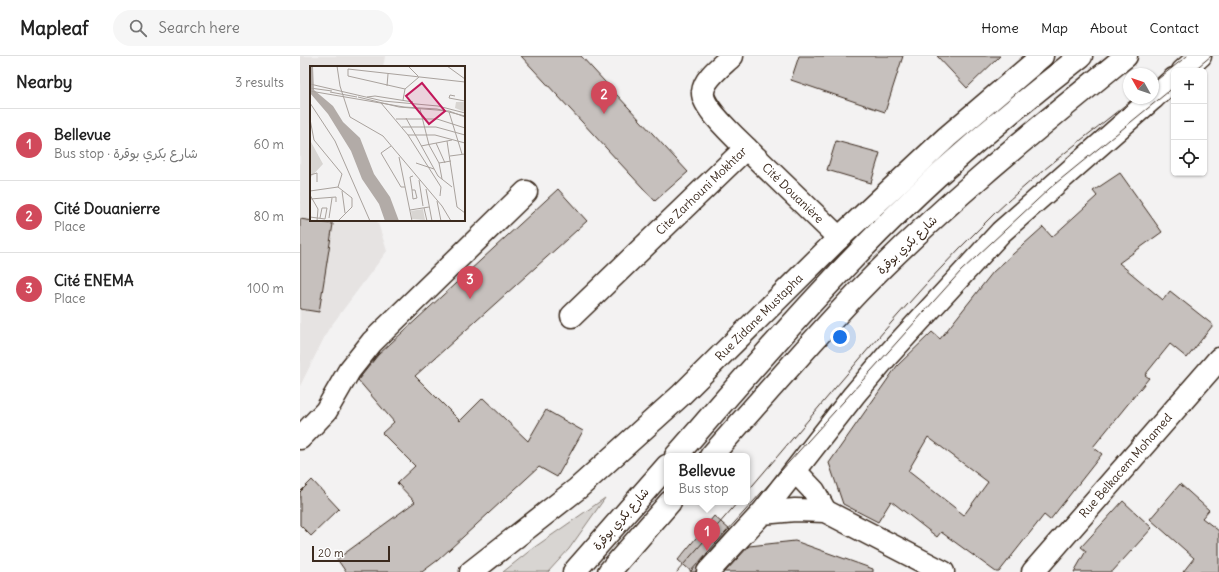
<!DOCTYPE html>
<meta charset="utf-8">
<style>
:root{--surface:#fff;--page:#f6f6f6;--text:#222;--muted:#767676;--line:#e0e0e0;--accent:#d1495b}
body{margin:0;font-family:Delius,"Playpen Sans Arabic",sans-serif;background:var(--page);color:var(--text)}
.controls{position:absolute;right:12px;top:12px;display:grid;overflow:hidden;border-radius:6px;box-shadow:0 1px 3px #0004}
.controls button{width:36px;height:36px;display:grid;place-items:center;padding:0;border:0;border-bottom:1px solid var(--line);background:var(--surface);color:var(--text);font:20px sans-serif}
.compass{position:absolute;left:823px;top:12px;width:36px;height:36px;border-radius:50%;background:var(--surface);box-shadow:0 1px 3px #0004;rotate:310deg}
.scale{position:absolute;left:12px;bottom:10px;width:78px;box-sizing:border-box;padding-left:4px;border:2px solid #3b2a1e;border-top:0;font-size:11px;line-height:14px;white-space:nowrap;color:#3b2a1e;-webkit-text-stroke:3px #fff;paint-order:stroke}
.you{position:absolute;left:540px;top:281px;width:14px;height:14px;margin:-10px;border:3px solid #fff;border-radius:50%;background:#1a73e8;box-shadow:0 0 0 6px #1a73e833}
.badge{display:grid;place-items:center;width:26px;height:26px;border-radius:50%;background:var(--accent);color:#fff;font-size:13px;font-weight:700}
.pin{position:absolute;translate:-50% -33px;filter:drop-shadow(0 1px 2px #0008)}
.pin::after{content:'';position:absolute;top:21px;width:14px;height:12px;background:inherit;clip-path:polygon(0 0,100% 0,50% 100%)}
.popup{position:absolute;left:364px;top:397px;width:86px;height:52px;box-sizing:border-box;display:grid;place-content:center;border-radius:6px;background:var(--surface);filter:drop-shadow(0 1px 3px #0005);font-size:13px;white-space:nowrap;color:var(--muted)}
.popup b{font-size:15px;color:var(--text)}
.popup::after{content:'';position:absolute;left:50%;top:100%;margin-left:-8px;border:8px solid transparent;border-top-color:var(--surface)}
.list{margin:0;padding:0;list-style:none}
h2{display:flex;justify-content:space-between;align-items:center;height:52px;margin:0;padding:0 16px;font-size:17px}
h2 small{font-size:13px;font-weight:400;color:var(--muted)}
.list li{display:grid;grid-template-columns:26px 1fr auto;gap:12px;align-items:center;box-sizing:border-box;height:72px;padding:0 16px;border-top:1px solid var(--line)}
.list b{display:block;font-size:15px;white-space:nowrap}
.list p{margin:0;font-size:13px;white-space:nowrap;color:var(--muted)}
.list em{font-size:13px;font-style:normal;color:var(--muted)}
.icon{flex:none;width:22px;height:22px;fill:none;stroke:currentColor;stroke-width:2;stroke-linecap:round;stroke-linejoin:round}
.map{position:relative;flex:none;width:919px;height:516px;overflow:hidden}
header{display:flex;align-items:center;gap:24px;box-sizing:border-box;height:56px;padding:0 20px;background:var(--surface);border-bottom:1px solid var(--line)}
header strong{font-size:19px}
nav{display:flex;gap:22px;margin-inline-start:auto;font-size:14px}
.search{width:280px;height:36px;background:var(--page);display:flex;align-items:center;gap:10px;box-sizing:border-box;padding:0 14px;border-radius:22px;color:var(--muted);font-size:15px}
main{display:flex}
aside{flex:1;background:var(--surface)}
.map>svg:first-child{display:block}
</style>
<header>
<strong>Mapleaf</strong>
<div class="search"><svg class="icon" aria-label="search" viewBox="0 0 24 24"><circle cx="10" cy="10" r="6"/><path d="M15 15l6 6"/></svg>Search here</div>
<nav><a>Home</a><a>Map</a><a>About</a><a>Contact</a></nav>
</header>
<main>
<aside>
<h2>Nearby<small>3 results</small></h2>
<ul class="list">
<li><span class="badge">1</span><div><b>Bellevue</b><p>Bus stop · شارع بكري بوقرة</p></div><em>60 m</em></li>
<li><span class="badge">2</span><div><b>Cité Douanierre</b><p>Place</p></div><em>80 m</em></li>
<li><span class="badge">3</span><div><b>Cité ENEMA</b><p>Place</p></div><em>100 m</em></li>
</ul>
</aside>
<div class="map">
<svg width="919" height="516" viewBox="0 0 919 516">
<rect width="100%" height="100%" fill="#f3f2f2"/>
<filter id="ink" filterUnits="userSpaceOnUse"><feTurbulence type="fractalNoise" baseFrequency=".025" numOctaves="2"/><feDisplacementMap in="SourceGraphic" scale="8" xChannelSelector="R" yChannelSelector="G"/><feConvolveMatrix kernelMatrix="1 2 1 2 8 2 1 2 1" color-interpolation-filters="sRGB"/></filter>
<g filter="url(#ink)">
<polygon fill="#e6e3e2" points="0,0 85,0 83,11 11,11 11,164 77,164 87,195 28,274 0,330"/>
<polygon fill="#d8d5d2" stroke="#8a8078" points="305,442 269,493 248,516 203,516 232,493"/>
<g fill="#c6c0bd" stroke="#3b2a1e" fill-rule="evenodd">
<polygon points="221,0 281,0 388,116 355,145"/>
<polygon points="499,0 603,0 585,56 491,24"/>
<polygon points="637,0 700,0 667,32"/>
<polygon points="536,85 580,97 571,127 527,114"/>
<path d="M820 117 862 176 819 207 863 244 870 235 913 269 887 302 870 288 845 319 849 322 793 391 802 398 750 464 744 459 699 516H696L641 476 637 481 591 445 578 466 543 448 529 407 597 310 632 276 640 283 693 216 743 171 752 181 797 140 793 135ZM628 381 688 426 664 459 608 415Z"/>
<polygon points="258,133 287,165 115,320 160,365 183,342 228,385 246,354 283,375 257,421 239,411 138,504 122,516 46,516 37,503 115,446 97,427 115,410 82,377 94,366 58,324 78,299"/>
<polygon points="0,163 33,168 19,256 0,253"/>
<polygon points="12,424 39,453 11,480 0,469 0,436"/>
<polygon points="880,428 909,454 902,462 919,475 919,516 883,516 894,502 850,463"/>
<polygon points="823,445 852,472 812,516 774,516 786,495 781,491"/>
<polygon points="414,460 430,474 399,508 396,516 392,516 378,504"/>
<polygon points="495,485 573,513 573,516 425,516 449,490"/>
</g>
<g fill="none" stroke-linecap="round" stroke-linejoin="round">
<g stroke="#3b2a1e" stroke-width="25">
<g id="minor">
<polyline points="883,15 900,0"/>
<polyline points="853,42 874,23"/>
<path id="s1" d="M446 92 539 182"/>
<path id="s2" d="M272 260 446 92C436 82 401 50 403 36 404 22 423 9 432 0"/>
<polyline points="0,382 26,355 49,315 72,286 226,136"/>
<polyline points="495,415 514,435 525,455"/>
<polyline points="462,457 495,454 525,455 643,516"/>
<path id="s3" d="M171 516 277 433 380 340 539 182 647 81 742 0"/>
<polyline points="408,516 462,457 554,339 587,300 701,176 853,42"/>
<path id="s4" d="M733 516 919 303"/>
</g>
</g>
<g stroke="#3b2a1e" stroke-width="25">
<g id="highway">
<path d="M376 400C459 305 544 205 637 120 684 78 732 38 781 0"/>
<path d="M411 400C460 345 508 289 558 236 641 150 734 75 826 0"/>
<polyline points="274,516 367,410"/>
<polyline points="309,516 370,446"/>
</g>
</g>
<use href="#minor" stroke="#fff" stroke-width="22"/>
<use href="#highway" stroke="#fff" stroke-width="22"/>
<g stroke="#3b2a1e" stroke-width="1">
<polyline points="893,15 911,0"/>
<polyline points="853,27 887,0"/>
<path d="M447 436C528 342 605 244 694 158 738 116 787 80 834 42"/>
<polyline points="377,516 438,446"/>
<polyline points="390,516 661,215 750,132 874,31"/>
</g>
</g>
</g>
<g text-anchor="middle" stroke-width="3" stroke-linejoin="round" paint-order="stroke">
<g font-size="12" fill="#3b2a1e" stroke="#fff">
<text dy="4" stroke="none"><textPath href="#s2" startOffset="180">Cite Zarhouni Mokhtar</textPath></text>
<text dy="4" stroke="none"><textPath href="#s1" startOffset="65">Cité Douanière</textPath></text>
<text transform="translate(607 189) rotate(-44)" y="4">شارع بكري بوقرة</text>
<text dy="4" stroke="none"><textPath href="#s3" startOffset="385">Rue Zidane Mustapha</textPath></text>
<text dy="4" stroke="none"><textPath href="#s4" startOffset="141">Rue Belkacem Mohamed</textPath></text>
<text transform="translate(321 463) rotate(-49)" y="4">شارع بكري بوقرة</text>
</g>
</g>
<g transform="translate(10 10)">
<rect width="155" height="155" fill="#f3f2f2"/>
<path d="M146 36H155V46L145 42ZM0 66 1 76 13 98 0 112ZM113 143 115 154 102 153 101 145Z" fill="#d8d5d2"/>
<path d="M0 0H3L4 24 23 40 33 56 50 72 64 108 80 131 89 155H75L69 138 52 113 41 85 18 48 0 27Z" fill="#b2aba7"/>
<path fill="none" stroke="#a9a29d" stroke-width="1" d="M27 0 30 20M98 0 108 10M137 0 155 13M38 3 155 16M38 3V10L95 23 93 34M0 18 73 35 128 40 155 47M30 20 40 51 73 70 132 140 141 155M77 20 78 8M0 22 22 25M95 23 109 11M0 25 94 41 127 43 155 50M20 26 47 31M145 30 140 29 139 32 155 35M48 31 89 41 139 45 155 51M57 31 65 30 103 36M0 37 25 75 60 155M71 37 98 69 131 121 130 130M110 43 119 79 129 97 132 113M139 46 152 88M96 52 128 110 142 121M0 53 4 74 32 108 28 121 42 132V141L28 155M86 53H127L155 62M92 61H126L155 69M98 69H125L155 77M137 75 147 141 155 147M126 77 135 97M81 80 71 87 91 121H95M111 80 142 74M140 90 155 88M89 91 102 155M106 97 124 103M129 97 141 95M0 109 7 107V116M109 114 113 140M116 123 122 155M102 124H105L107 132 103 133 102 124 100 111 103 110M0 125 28 121M32 125 35 147M0 129 8 143 7 155M0 133 26 131V136M127 135 131 155M114 142 117 155M100 144 119 141M0 151 15 153 17 142H12L10 152M19 152 22 132"/>
<path fill="#c2185b" fill-opacity="0.15" stroke="#c2185b" stroke-width="2" d="M112 17 135 45 119 58 96 30Z"/>
<rect width="155" height="155" fill="none" stroke="#3b2a1e" stroke-width="2"/>
</g>
</svg>
<div class="controls">
<button>+</button>
<button>−</button>
<button><svg class="icon" aria-label="locate" viewBox="0 0 24 24"><circle cx="12" cy="12" r="6"/><path d="M12 2v4M12 18v4M2 12h4M18 12h4"/></svg></button>
</div>
<svg class="compass" viewBox="-18 -18 36 36"><path d="M0-13l5 13h-10z" fill="#e53935"/><path d="M0 13l5-13h-10z" fill="#767676"/></svg>
<div class="scale">20 m</div>
<div class="you"></div>
<div class="pin badge" style="left:407px;top:495px">1</div>
<div class="popup"><b>Bellevue</b>Bus stop</div>
<div class="pin badge" style="left:304px;top:58px">2</div>
<div class="pin badge" style="left:170px;top:243px">3</div>
</div>
</main>
